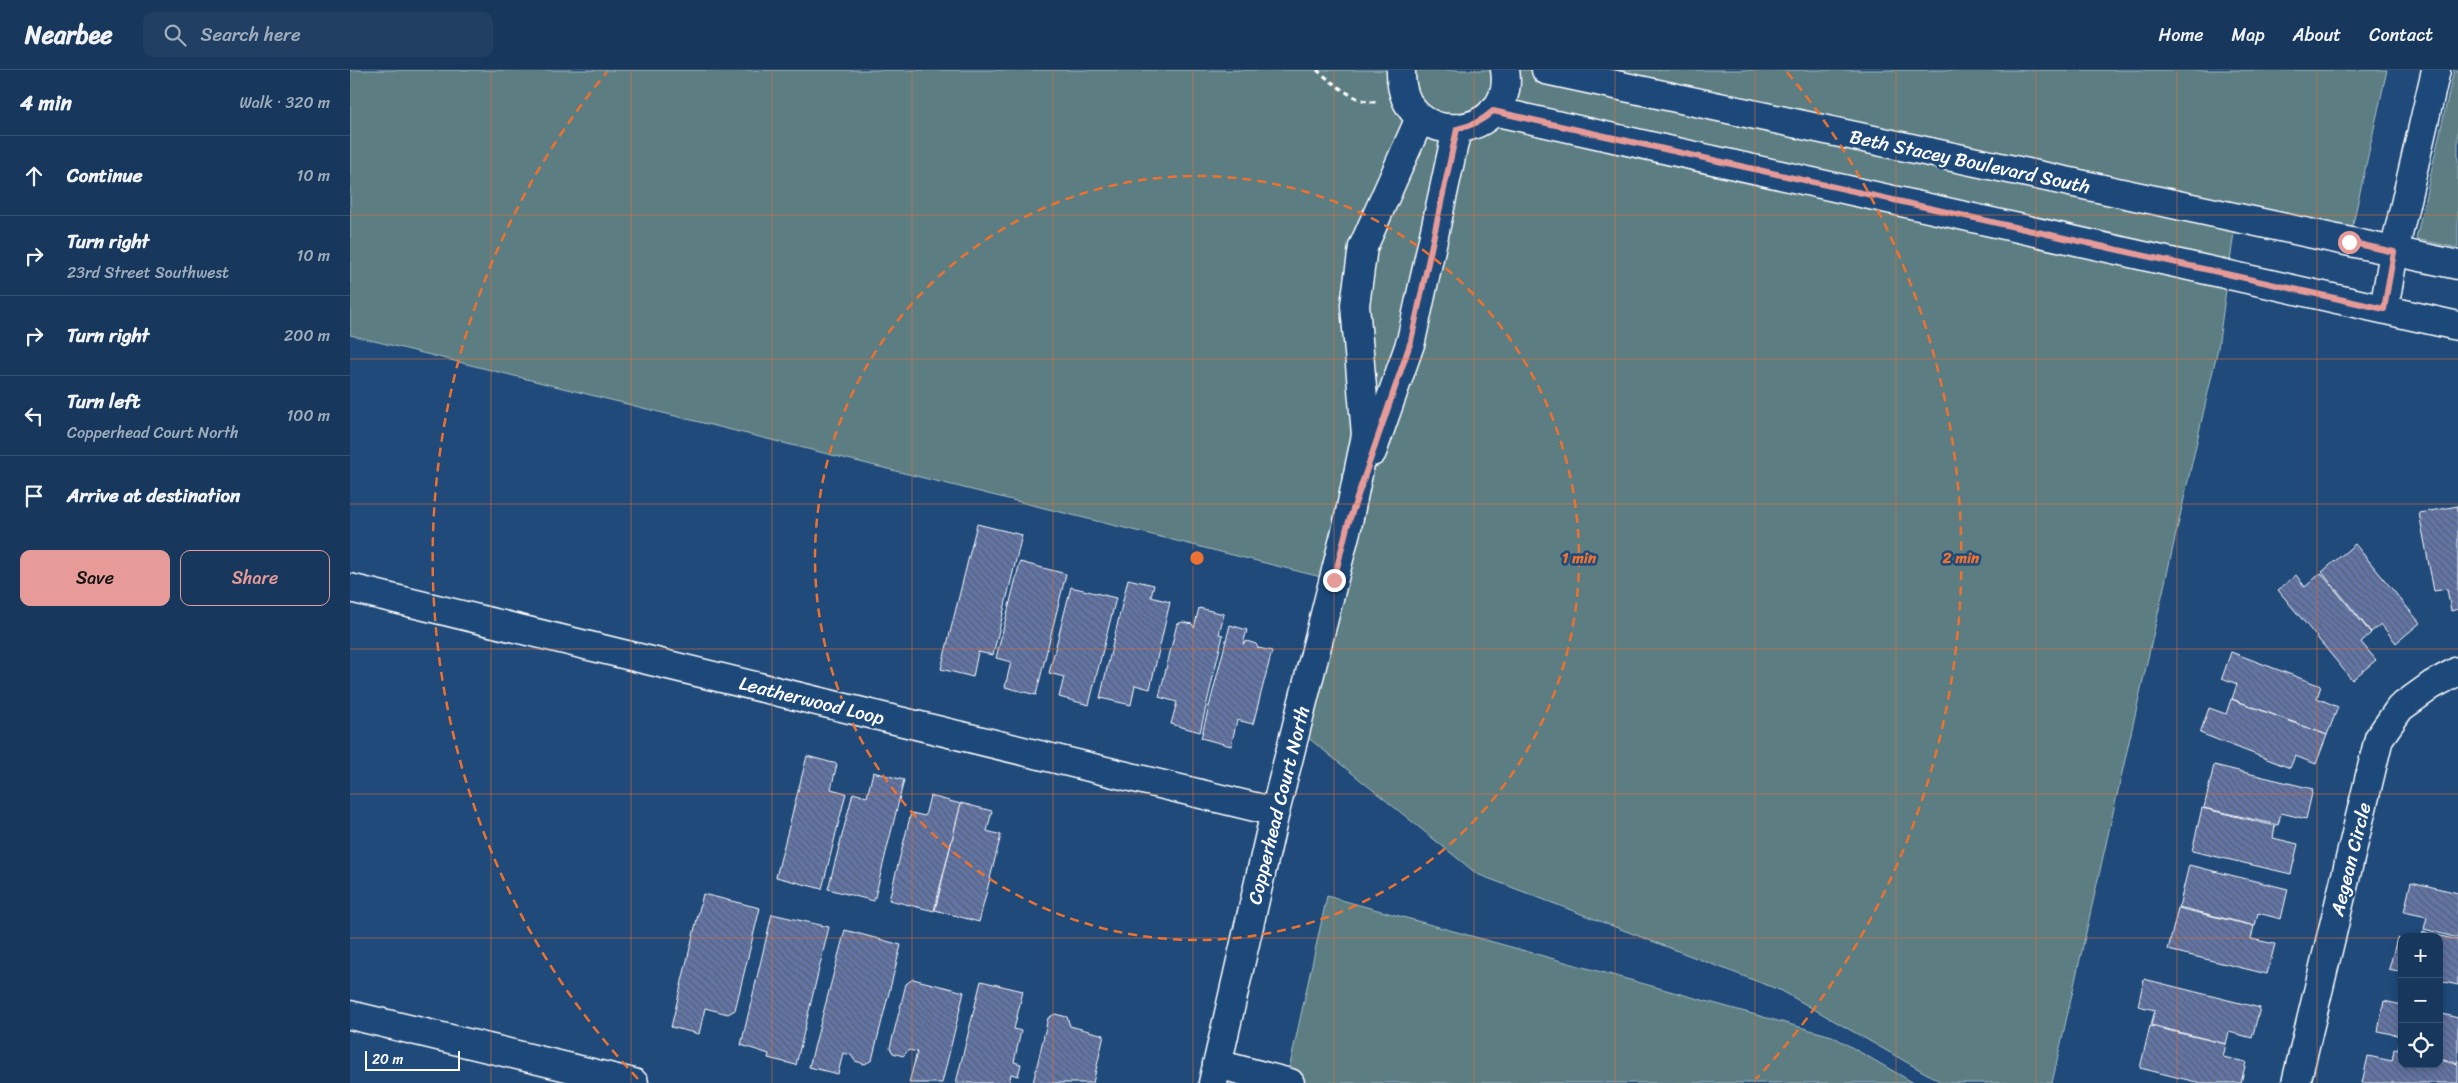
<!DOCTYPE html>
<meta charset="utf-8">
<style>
:root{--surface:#17385c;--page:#203f62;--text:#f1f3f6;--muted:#9eacbb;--line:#365272;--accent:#e69b98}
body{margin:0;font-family:Sriracha,sans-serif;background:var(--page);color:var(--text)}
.controls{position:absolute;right:15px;bottom:15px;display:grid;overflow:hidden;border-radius:10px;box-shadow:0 2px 8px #0003}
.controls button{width:45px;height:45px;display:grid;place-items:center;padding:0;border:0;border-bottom:1px solid var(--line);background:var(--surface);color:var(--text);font:25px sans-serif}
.scale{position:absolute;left:15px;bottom:12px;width:95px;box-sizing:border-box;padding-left:5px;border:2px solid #fff;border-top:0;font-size:14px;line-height:18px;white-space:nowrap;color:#fff;-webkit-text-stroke:4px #1f4a7a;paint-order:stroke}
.stop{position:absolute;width:15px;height:15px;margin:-11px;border:4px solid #e69b98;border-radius:50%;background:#fff}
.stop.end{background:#e69b98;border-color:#fff;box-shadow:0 1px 5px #0008}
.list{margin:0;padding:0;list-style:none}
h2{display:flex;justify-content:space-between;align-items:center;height:65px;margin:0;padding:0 20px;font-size:21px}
h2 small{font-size:16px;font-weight:400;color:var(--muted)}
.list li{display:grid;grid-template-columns:32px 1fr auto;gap:15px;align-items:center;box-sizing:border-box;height:80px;padding:0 20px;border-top:1px solid var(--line)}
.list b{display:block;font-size:19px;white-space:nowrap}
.list p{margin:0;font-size:16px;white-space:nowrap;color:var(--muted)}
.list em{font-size:16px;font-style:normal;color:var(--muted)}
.actions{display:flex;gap:10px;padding:15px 20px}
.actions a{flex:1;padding:11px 0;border:1px solid var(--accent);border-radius:10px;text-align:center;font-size:18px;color:var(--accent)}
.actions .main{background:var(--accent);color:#111}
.icon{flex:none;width:28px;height:28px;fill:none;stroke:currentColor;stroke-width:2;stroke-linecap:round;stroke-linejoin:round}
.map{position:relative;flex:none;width:2108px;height:1013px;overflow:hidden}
header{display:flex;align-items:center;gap:30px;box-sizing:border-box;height:70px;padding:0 25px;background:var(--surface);border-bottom:1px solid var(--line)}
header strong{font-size:24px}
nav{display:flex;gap:28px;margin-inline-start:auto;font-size:18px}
.search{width:350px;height:45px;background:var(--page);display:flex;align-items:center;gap:12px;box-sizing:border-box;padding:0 18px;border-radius:10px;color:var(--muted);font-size:19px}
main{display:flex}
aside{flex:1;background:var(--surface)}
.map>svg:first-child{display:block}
</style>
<header>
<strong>Nearbee</strong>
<div class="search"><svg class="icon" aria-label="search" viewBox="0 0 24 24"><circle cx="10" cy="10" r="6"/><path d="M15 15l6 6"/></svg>Search here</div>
<nav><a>Home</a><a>Map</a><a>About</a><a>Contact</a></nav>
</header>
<main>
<aside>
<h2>4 min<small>Walk · 320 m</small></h2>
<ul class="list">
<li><svg class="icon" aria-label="ahead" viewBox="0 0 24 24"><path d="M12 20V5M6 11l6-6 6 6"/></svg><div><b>Continue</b></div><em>10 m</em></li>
<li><svg class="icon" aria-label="right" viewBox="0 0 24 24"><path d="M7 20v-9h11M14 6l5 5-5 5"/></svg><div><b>Turn right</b><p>23rd Street Southwest</p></div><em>10 m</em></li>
<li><svg class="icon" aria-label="right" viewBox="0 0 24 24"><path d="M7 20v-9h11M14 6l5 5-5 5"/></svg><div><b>Turn right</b></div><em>200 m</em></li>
<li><svg class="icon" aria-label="left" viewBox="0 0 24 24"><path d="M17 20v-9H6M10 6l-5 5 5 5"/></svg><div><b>Turn left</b><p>Copperhead Court North</p></div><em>100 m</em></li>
<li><svg class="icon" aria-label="arrive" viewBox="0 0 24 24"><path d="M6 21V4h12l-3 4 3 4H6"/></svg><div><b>Arrive at destination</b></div></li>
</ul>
<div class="actions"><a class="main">Save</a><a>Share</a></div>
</aside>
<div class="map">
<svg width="2108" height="1013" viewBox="0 0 2108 1013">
<defs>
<pattern id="building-back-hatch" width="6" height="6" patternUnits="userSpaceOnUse" patternTransform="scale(1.25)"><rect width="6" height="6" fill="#6274a4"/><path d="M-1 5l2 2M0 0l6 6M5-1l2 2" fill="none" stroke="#576078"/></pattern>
</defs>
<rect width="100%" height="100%" fill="#1f4a7a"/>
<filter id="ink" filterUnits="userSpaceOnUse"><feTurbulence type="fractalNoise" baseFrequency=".02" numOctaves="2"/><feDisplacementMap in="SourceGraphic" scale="10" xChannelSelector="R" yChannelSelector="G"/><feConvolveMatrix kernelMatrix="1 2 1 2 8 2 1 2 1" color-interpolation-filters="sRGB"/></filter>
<g filter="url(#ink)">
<g fill="#5b7e83" stroke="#adbec1">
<polygon points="0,0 2037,0 1999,172 1886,148 1868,278 1702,1013 1593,1013 1432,921 1127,804 946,658 983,510 0,265"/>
<polygon points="2104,0 2108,0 2108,178 2066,169"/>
<polygon points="977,826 1482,966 1564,1013 936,1013"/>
</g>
<g fill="url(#building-back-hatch)" stroke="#fff">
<polygon points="2108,436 2108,539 2101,541 2097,519 2084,521 2069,443"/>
<polygon points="627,454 672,465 643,585 628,582 623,607 591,599"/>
<polygon points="2005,474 2070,553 2046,573 2031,554 2021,562 1972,502"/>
<polygon points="670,492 716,504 686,625 655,617 661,592 646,588"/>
<polygon points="1971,503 2021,563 2011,572 2026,590 2002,610 1928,520 1946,505 1955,517"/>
<polygon points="778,509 804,515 801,527 820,532 800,619 785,615 781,635 750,628"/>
<polygon points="721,517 766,528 739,635 709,627 714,607 699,603"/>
<polygon points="849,538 874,544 869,564 873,565 850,662 821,654 827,632 809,627 827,554 833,552 842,554 844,558"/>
<polygon points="880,555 897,560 893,574 897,571 906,574 908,578 922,581 903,654 887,650 881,676 851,668"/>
<polygon points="1881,582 1971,616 1967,628 1988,637 1977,665 1882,629 1887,614 1872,608"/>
<polygon points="1881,629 1977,665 1966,694 1945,686 1940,698 1850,663 1859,638 1876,644"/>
<polygon points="457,686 487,694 481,719 496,723 472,819 426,807"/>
<polygon points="1864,695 1963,719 1956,749 1931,743 1928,755 1854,738"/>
<polygon points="523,702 554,710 524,831 478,819 503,723 517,727"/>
<polygon points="580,726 611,734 584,841 539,830 561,743 575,746"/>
<polygon points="611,733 642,741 637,761 651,765 629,852 585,840"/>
<polygon points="1852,738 1925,756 1923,768 1948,774 1941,804 1842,781"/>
<polygon points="1839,795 1938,819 1931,849 1908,843 1905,856 1829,837"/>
<polygon points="2061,812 2108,823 2108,868 2074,859 2077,847 2054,842"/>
<polygon points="353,824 410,838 385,940 378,944 355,938 349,964 321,957"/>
<polygon points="1828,838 1904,856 1901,869 1925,874 1917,904 1818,880"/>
<polygon points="422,844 479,857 446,995 418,988 419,984 391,975"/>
<polygon points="495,860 551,875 522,990 515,994 505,991 501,985 493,983 488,1004 459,997"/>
<polygon points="2073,862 2108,870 2108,915 2089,911 2089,867 2072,867"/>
<polygon points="2047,868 2052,870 2052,902 2039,899"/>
<polygon points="563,909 614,922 592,1013 559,1013 567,982 559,980 553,986 543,983 540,978 556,914"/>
<polygon points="1794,909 1910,938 1902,968 1879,962 1876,974 1801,955 1805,940 1788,936"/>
<polygon points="631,911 673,921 664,959 671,961 664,992 671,994 668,1006 661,1004 659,1013 606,1013"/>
<polygon points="2034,931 2052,935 2052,980 2048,979 2051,966 2028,961"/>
<polygon points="2089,943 2108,948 2108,993 2089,988"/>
<polygon points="705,944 717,947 720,956 754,965 743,1013 683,1013 698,948"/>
<polygon points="1800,956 1876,974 1873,987 1896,992 1891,1013 1850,1013 1790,998"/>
<polygon points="2044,979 2052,981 2052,994 2089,994 2089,990 2108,994 2108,1013 2012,1013 2018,986 2042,991"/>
</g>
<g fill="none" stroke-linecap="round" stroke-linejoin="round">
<g stroke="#fff" stroke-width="31">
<g id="minor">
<path d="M1051 0C1049 85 1167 70 1155 0"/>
<polyline points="1196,0 2108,195"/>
<polyline points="1143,41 2108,256"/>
<polyline points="2034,239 2044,182 2086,0"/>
<polyline points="1022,382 1061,271 1107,59"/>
<polyline points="0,518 925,742"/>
<polyline points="0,945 284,1013"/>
<polyline points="867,994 940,1013"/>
<polyline points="863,1013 925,742 997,457 1016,365 1005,235 1013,177 1070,48"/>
<polyline points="1946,1013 2029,668 2050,638 2082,615 2108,601"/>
</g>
</g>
<path stroke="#fff" stroke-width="3" stroke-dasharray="5 4" stroke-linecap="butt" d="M967 0C983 13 1005 33 1026 32"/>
<use href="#minor" stroke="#1f4a7a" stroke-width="28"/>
</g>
</g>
<g fill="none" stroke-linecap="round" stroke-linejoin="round" filter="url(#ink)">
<path stroke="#e69b98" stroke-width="6" d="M984 510 997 457 1061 271 1107 59C1122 56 1132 51 1143 41L2034 239 2044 182 1999 172"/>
</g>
<path fill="none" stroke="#eb7230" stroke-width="1" stroke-opacity="0.55" d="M141 0V1013M281 0V1013M422 0V1013M562 0V1013M703 0V1013M843 0V1013M984 0V1013M1124 0V1013M1265 0V1013M1405 0V1013M1546 0V1013M1686 0V1013M1827 0V1013M1967 0V1013M0 145H2108M0 289H2108M0 434H2108M0 579H2108M0 724H2108M0 868H2052M2089 868H2108"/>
<g fill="none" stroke="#eb7230" stroke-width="2.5" stroke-dasharray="9 6">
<circle cx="847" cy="488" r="382"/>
<path d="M288 1009A764 764 0 0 1 257 2M1437 2A764 764 0 0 1 1406 1009"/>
</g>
<g text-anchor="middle" stroke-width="5" stroke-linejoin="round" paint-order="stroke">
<g font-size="19" fill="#fff" stroke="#1f4a7a">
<text transform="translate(1620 91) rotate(12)" y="7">Beth Stacey Boulevard South</text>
<text transform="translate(462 630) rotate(14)" y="7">Leatherwood Loop</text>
<text transform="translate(928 735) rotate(-76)" y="7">Copperhead Court North</text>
<text transform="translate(2000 789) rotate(-76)" y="7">Aegean Circle</text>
</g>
</g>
<circle cx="847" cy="488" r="8" fill="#eb7230" stroke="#1f4a7a" stroke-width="2.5"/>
<g font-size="15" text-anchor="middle" font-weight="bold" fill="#eb7230" stroke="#1f4a7a" stroke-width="5" stroke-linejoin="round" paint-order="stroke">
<text x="1229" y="493">1 min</text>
<text x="1611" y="493">2 min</text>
</g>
</svg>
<div class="controls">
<button>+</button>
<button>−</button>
<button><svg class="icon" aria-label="locate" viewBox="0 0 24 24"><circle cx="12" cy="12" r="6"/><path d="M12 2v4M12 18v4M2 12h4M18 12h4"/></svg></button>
</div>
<div class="scale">20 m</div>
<div class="stop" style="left:1999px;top:172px"></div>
<div class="stop end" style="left:984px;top:510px"></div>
</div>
</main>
